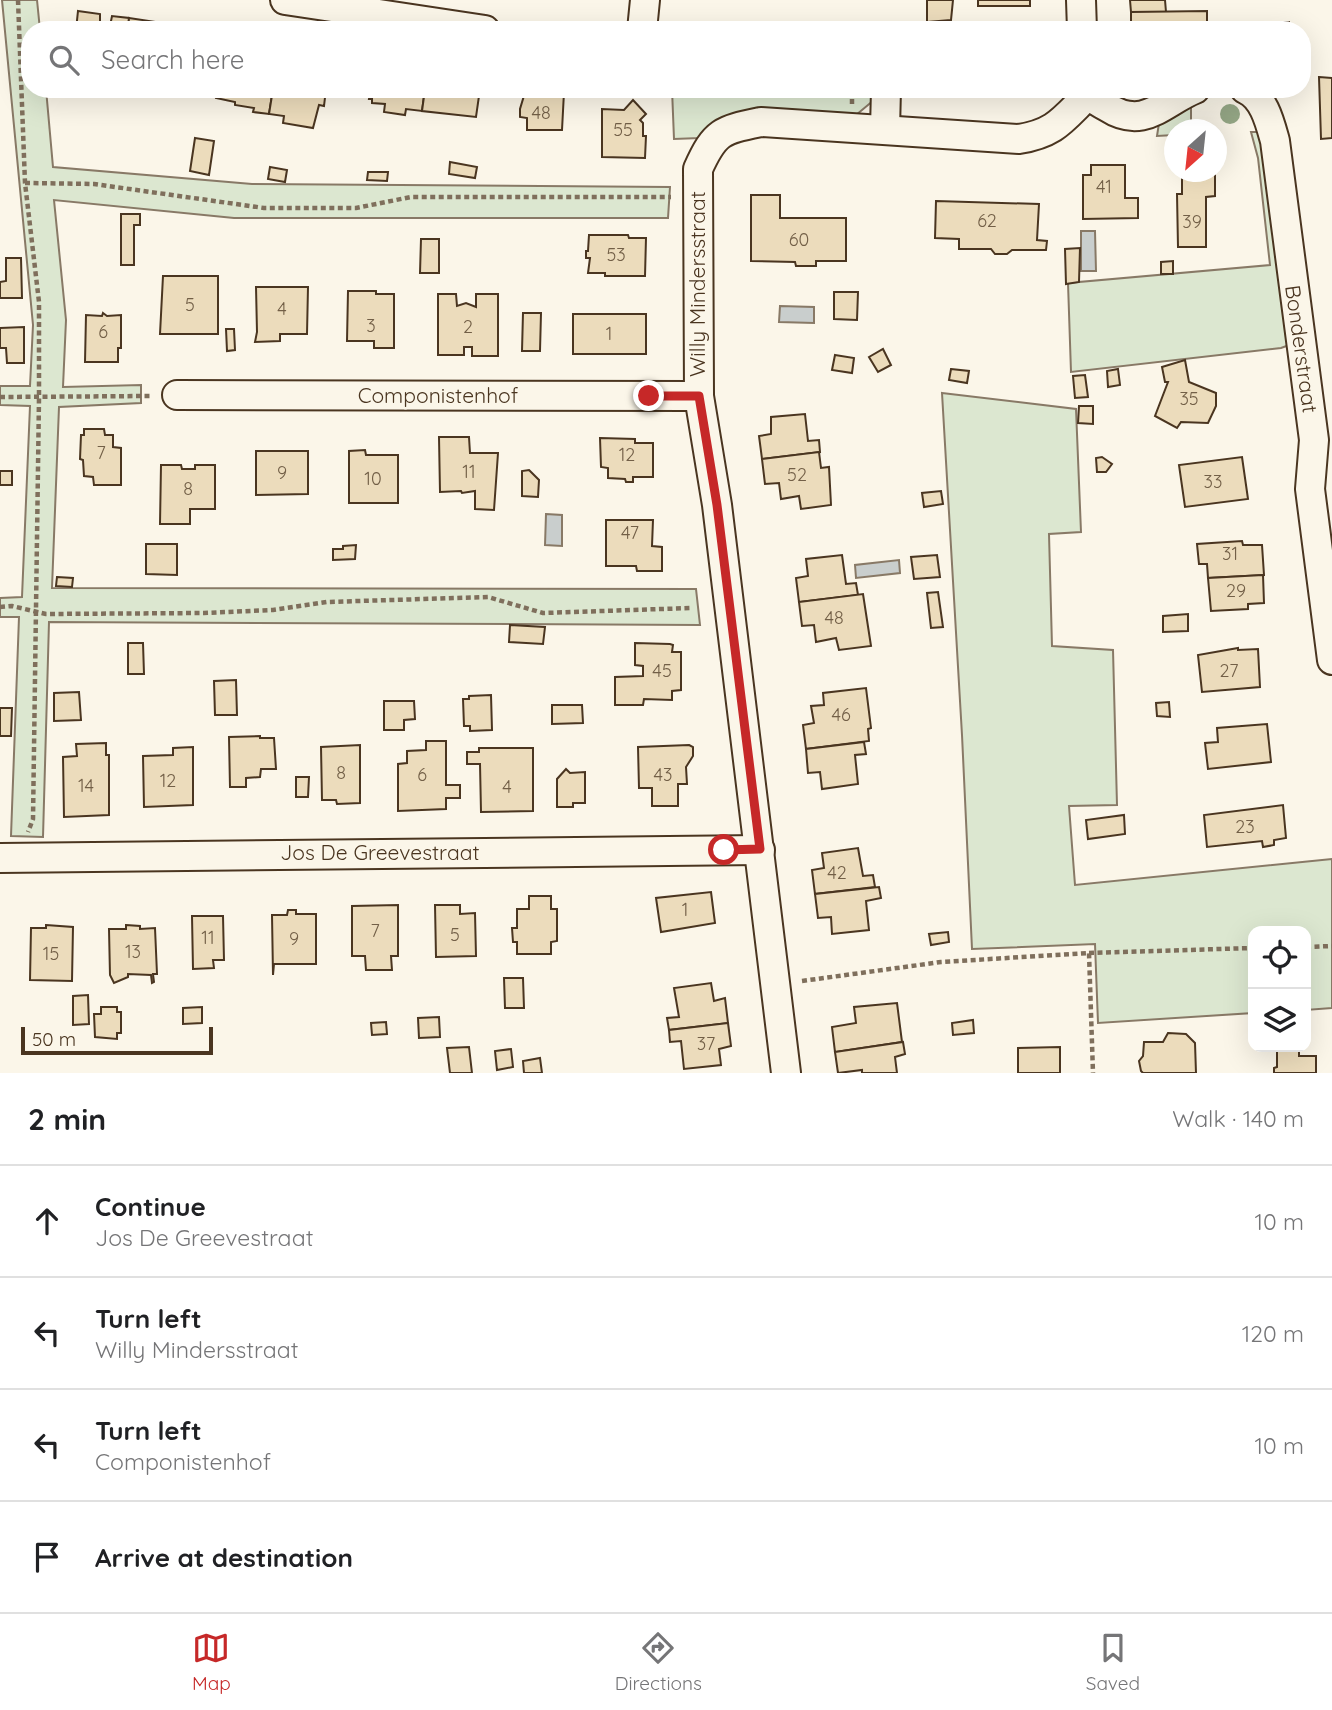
<!DOCTYPE html>
<meta charset="utf-8">
<style>
:root{--surface:#fff;--page:#f2f2f2;--text:#202124;--muted:#757577;--line:#e0e0e0;--accent:#c62828}
body{margin:0;font-family:Quicksand,sans-serif;background:var(--page);color:var(--text)}
.controls{position:absolute;right:21px;bottom:21px;display:grid;overflow:hidden;border-radius:14px;box-shadow:0 7px 28px #0002}
.controls button{width:63px;height:63px;display:grid;place-items:center;padding:0;border:0;border-bottom:2px solid var(--line);background:var(--surface);color:var(--text);font:35px sans-serif}
.compass{position:absolute;left:1164px;top:119px;width:63px;height:63px;border-radius:50%;background:var(--surface);box-shadow:0 7px 28px #0002;rotate:207deg}
.scale{position:absolute;left:21px;bottom:18px;width:192px;box-sizing:border-box;padding-left:7px;border:4px solid #4a3520;border-top:0;font-size:19px;line-height:24px;white-space:nowrap;color:#4a3520;-webkit-text-stroke:5px #fbf6e9;paint-order:stroke}
.stop{position:absolute;width:21px;height:21px;margin:-16px;border:5px solid #c62828;border-radius:50%;background:#fff}
.stop.end{background:#c62828;border-color:#fff;box-shadow:0 2px 7px #0008}
.list{margin:0;padding:0;list-style:none}
h2{display:flex;justify-content:space-between;align-items:center;height:91px;margin:0;padding:0 28px;font-size:30px}
h2 small{font-size:23px;font-weight:400;color:var(--muted)}
.list li{display:grid;grid-template-columns:46px 1fr auto;gap:21px;align-items:center;box-sizing:border-box;height:112px;padding:0 28px;border-top:2px solid var(--line)}
.list b{display:block;font-size:26px;white-space:nowrap}
.list p{margin:0;font-size:23px;white-space:nowrap;color:var(--muted)}
.list em{font-size:23px;font-style:normal;color:var(--muted)}
.icon{flex:none;width:38px;height:38px;fill:none;stroke:currentColor;stroke-width:2;stroke-linecap:round;stroke-linejoin:round}
.map{position:relative;flex:none;width:1332px;height:1073px;overflow:hidden}
.search{position:absolute;background:var(--surface);box-shadow:0 7px 28px #0002;left:21px;right:21px;top:21px;height:77px;display:flex;align-items:center;gap:18px;box-sizing:border-box;padding:0 24px;border-radius:28px;color:var(--muted);font-size:26px}
.sheet{height:539px;background:var(--surface)}
nav{display:flex;justify-content:space-around;align-items:center;box-sizing:border-box;height:98px;border-top:2px solid var(--line);background:var(--surface);font-size:19px;color:var(--muted)}
nav a{display:grid;justify-items:center;gap:4px}
nav .on{color:var(--accent)}
.map>svg:first-child{display:block}
</style>
<div class="map">
<svg width="1332" height="1073" viewBox="0 0 1332 1073">
<rect width="100%" height="100%" fill="#fbf6e9"/>
<g fill="#dce7d0" stroke="#887966" stroke-width="2">
<polygon points="2,0 37,0 40,30 30,30 30,89 46,89 53,167 252,184 670,187 668,218 234,218 54,200 66,320 63,387 141,385 141,403 59,407 52,588 696,589 700,625 49,622 43,837 11,836 19,617 0,617 0,598 22,597 30,406 0,405 0,386 30,386 33,325"/>
<polygon points="672,89 876,89 874,100 856,115 739,112 717,121 700,138 674,139"/>
<polygon points="1191,103 1191,129 1174,130 1174,135 1157,136 1159,123"/>
<polygon points="1251,132 1264,132 1292,344 1281,348 1071,372 1068,283 1270,265 1258,158"/>
<polygon points="942,393 1076,409 1081,532 1049,534 1052,646 1113,650 1117,805 1069,806 1075,885 1332,859 1332,1008 1306,1010 1306,931 1253,931 1253,1013 1098,1023 1095,944 972,949 962,735"/>
</g>
<g fill="#c9cecd" stroke="#887966" stroke-width="2">
<polygon points="1081,231 1095,231 1096,271 1081,271"/>
<polygon points="780,306 814,307 814,323 779,322"/>
<polygon points="546,514 562,515 562,546 545,545"/>
<polygon points="899,560 900,573 856,578 855,565"/>
</g>
<g fill="#ecdcbc" stroke="#4a3520" stroke-width="2">
<polygon points="927,0 953,0 951,20 927,22"/>
<rect x="978" y="0" width="52" height="6"/>
<polygon points="1130,0 1165,0 1166,12 1131,12"/>
<polygon points="78,11 100,14 100,24 110,26 112,16 129,18 128,30 76,30"/>
<polygon points="1207,11 1207,30 1131,30 1131,12"/>
<polygon points="129,18 156,22 155,30 128,30"/>
<rect x="1259" y="22" width="30" height="8"/>
<polygon points="1319,77 1332,78 1332,138 1321,139"/>
<polygon points="217,89 273,89 269,114 253,112 254,108 235,105 235,102 216,98"/>
<polygon points="273,89 326,89 324,106 319,105 313,128 283,123 284,116 269,114"/>
<polygon points="371,89 425,89 422,111 406,109 405,115 384,112 385,104 372,103 372,99 369,99"/>
<polygon points="425,89 480,89 476,117 422,111"/>
<polygon points="526,89 560,89 560,92 564,92 562,130 527,130 527,118 520,117 520,109"/>
<polygon points="633,100 646,114 640,120 643,123 643,136 646,136 645,158 602,157 602,109 624,110"/>
<polygon points="195,138 214,141 209,175 190,171"/>
<polygon points="450,162 477,167 475,178 449,174"/>
<polygon points="1091,165 1125,165 1125,198 1138,198 1138,218 1083,219 1083,175 1091,175"/>
<polygon points="270,167 287,170 285,182 268,179"/>
<polygon points="368,172 388,172 387,181 367,180"/>
<polygon points="1182,172 1215,172 1215,196 1206,197 1206,247 1178,247 1177,194 1182,194"/>
<polygon points="751,195 780,195 780,218 846,218 846,261 816,261 816,266 796,266 795,262 751,261"/>
<polygon points="936,201 1039,204 1037,240 1047,241 1046,250 1012,250 1007,254 995,254 991,249 959,249 959,239 935,238"/>
<polygon points="121,214 140,214 140,225 134,225 134,265 121,265"/>
<polygon points="589,235 628,235 629,238 646,238 645,276 605,276 605,273 588,273 590,258 586,258 586,251 588,251"/>
<polygon points="421,239 439,239 439,273 420,273"/>
<polygon points="1080,248 1079,282 1066,284 1065,249"/>
<polygon points="6,258 21,258 22,298 0,298 0,282 6,281"/>
<polygon points="1173,261 1173,274 1161,274 1161,262"/>
<polygon points="163,276 218,276 218,334 160,334"/>
<polygon points="256,287 308,287 307,334 280,334 280,341 255,342 257,332"/>
<polygon points="348,291 376,291 376,294 394,294 394,348 374,348 374,341 347,341"/>
<polygon points="834,292 858,292 857,320 834,319"/>
<polygon points="438,294 456,294 457,306 466,303 476,307 476,294 498,294 498,356 472,356 472,347 464,347 464,355 438,355"/>
<polygon points="103,313 107,316 121,315 121,348 118,348 118,362 85,362 86,315 102,316"/>
<polygon points="523,313 541,313 540,351 522,351"/>
<rect x="573" y="314" width="73" height="40"/>
<polygon points="24,327 24,363 7,363 6,348 0,348 0,328"/>
<polygon points="226,329 234,329 235,350 227,351"/>
<polygon points="883,349 891,365 878,372 869,357"/>
<polygon points="835,355 854,358 852,373 832,370"/>
<polygon points="1185,360 1189,382 1216,393 1216,406 1208,423 1181,422 1177,428 1155,416 1168,382 1165,382 1162,367"/>
<polygon points="951,369 969,371 967,383 949,380"/>
<polygon points="1118,369 1120,385 1108,387 1107,371"/>
<polygon points="1085,375 1088,397 1075,398 1073,376"/>
<polygon points="1079,406 1093,406 1093,424 1078,423"/>
<polygon points="805,414 808,441 819,440 820,452 762,459 759,436 771,434 771,417"/>
<polygon points="84,429 104,429 105,435 113,435 113,447 121,448 121,485 94,485 93,477 84,476 83,460 80,459 81,435 84,435"/>
<polygon points="439,437 469,437 470,453 498,453 494,510 475,509 475,491 462,493 461,491 440,492"/>
<polygon points="600,438 635,439 635,443 653,443 653,477 633,477 633,482 626,482 625,479 608,478 608,468 601,467"/>
<polygon points="365,450 366,455 398,455 398,503 349,503 349,451"/>
<polygon points="256,451 308,451 308,494 256,495"/>
<polygon points="819,452 821,468 829,467 831,505 801,509 799,496 781,499 779,483 765,484 762,459"/>
<polygon points="1102,457 1112,464 1106,472 1097,472 1096,458"/>
<polygon points="1242,457 1248,499 1185,507 1179,465"/>
<polygon points="161,465 181,465 182,469 195,469 195,465 215,465 215,509 190,509 190,524 160,524"/>
<polygon points="529,470 539,480 538,497 522,496 522,471"/>
<rect x="0" y="471" width="12" height="14"/>
<polygon points="941,491 943,504 924,507 922,493"/>
<polygon points="606,520 653,520 652,546 662,547 662,571 637,571 636,566 606,566"/>
<polygon points="1242,541 1243,545 1262,545 1264,575 1208,578 1207,564 1199,564 1197,544"/>
<polygon points="146,544 177,544 177,575 146,574"/>
<polygon points="356,545 355,559 333,560 333,549 343,549 343,546"/>
<polygon points="842,555 846,584 856,583 858,595 799,602 796,578 808,576 806,559"/>
<polygon points="937,555 940,577 914,579 911,557"/>
<polygon points="1263,575 1264,603 1248,604 1248,609 1211,611 1208,578"/>
<polygon points="57,577 73,578 72,587 56,586"/>
<polygon points="938,592 943,627 931,628 927,593"/>
<polygon points="863,594 871,646 839,650 836,638 816,642 814,625 802,626 799,602"/>
<polygon points="1188,614 1188,631 1163,632 1163,616"/>
<polygon points="510,625 545,627 543,644 509,642"/>
<polygon points="128,643 143,643 144,674 128,674"/>
<polygon points="635,643 670,644 673,645 672,652 681,652 681,690 672,691 672,700 644,699 643,705 615,705 615,677 643,676 643,666 635,665"/>
<polygon points="1238,648 1238,650 1258,649 1260,687 1202,692 1198,655"/>
<polygon points="236,680 237,715 215,715 214,681"/>
<polygon points="866,688 871,728 868,729 869,741 806,749 803,725 814,723 811,706 824,705 823,693"/>
<polygon points="79,692 81,720 54,721 54,693"/>
<polygon points="491,695 492,730 470,731 470,726 464,726 463,699 469,699 469,696"/>
<polygon points="384,701 414,701 415,719 404,720 404,730 384,730"/>
<polygon points="1169,702 1170,717 1157,716 1156,703"/>
<polygon points="552,705 582,705 583,723 552,724"/>
<polygon points="0,708 12,708 11,736 0,736"/>
<polygon points="1267,724 1271,762 1208,769 1205,743 1218,742 1217,728"/>
<polygon points="260,736 260,738 274,738 276,769 261,769 260,777 246,778 246,787 230,787 229,737"/>
<polygon points="426,741 446,741 446,785 460,785 460,798 446,798 446,809 398,811 398,764 407,763 407,751 426,750"/>
<polygon points="864,742 866,754 855,755 858,784 822,789 820,772 808,773 806,749"/>
<polygon points="106,743 106,755 109,755 109,815 64,817 63,757 77,756 76,744"/>
<polygon points="360,745 360,803 337,804 336,800 322,800 321,747"/>
<polygon points="689,745 693,747 693,756 686,767 687,784 678,784 678,806 652,806 652,788 639,788 638,747"/>
<polygon points="193,747 193,805 144,807 143,756 173,755 173,748"/>
<polygon points="479,748 533,748 533,811 481,812 480,764 467,764 467,752 479,752"/>
<polygon points="566,769 570,773 585,772 585,803 573,803 573,807 557,807 557,779"/>
<polygon points="296,777 309,777 308,797 296,797"/>
<polygon points="1283,805 1286,838 1274,840 1274,845 1263,847 1262,841 1207,847 1204,815"/>
<polygon points="1124,815 1125,834 1088,839 1086,820"/>
<polygon points="858,848 863,876 873,875 875,887 815,894 812,870 824,868 822,853"/>
<polygon points="879,887 881,898 866,901 869,930 832,934 831,917 818,918 815,894"/>
<polygon points="711,892 715,923 661,932 656,898"/>
<polygon points="529,896 551,896 551,909 557,909 557,941 551,942 551,954 517,954 517,942 513,942 512,928 517,928 517,909 529,909"/>
<polygon points="398,905 398,956 391,956 392,970 366,970 365,956 352,956 352,906"/>
<polygon points="435,905 460,905 460,914 475,913 476,956 436,957"/>
<polygon points="288,910 296,910 296,914 316,914 316,964 274,964 273,975 272,915 287,915"/>
<polygon points="192,916 223,916 224,960 213,960 214,968 193,969"/>
<polygon points="46,925 73,927 72,981 30,980 31,928 46,928"/>
<polygon points="126,925 140,926 140,929 155,928 157,974 153,974 154,982 152,983 151,975 128,974 128,977 114,983 110,975 109,929 126,929"/>
<polygon points="948,932 949,942 931,945 929,934"/>
<polygon points="504,978 523,978 524,1008 505,1008"/>
<polygon points="711,983 714,1001 725,998 728,1023 669,1030 667,1018 679,1017 674,988"/>
<polygon points="88,995 89,1024 73,1025 73,996"/>
<polygon points="897,1003 902,1042 835,1052 832,1027 856,1023 854,1007"/>
<polygon points="101,1007 117,1007 117,1012 121,1012 121,1033 117,1033 117,1039 95,1037 94,1014 101,1014"/>
<polygon points="202,1007 202,1023 183,1024 183,1008"/>
<polygon points="439,1017 440,1037 419,1038 418,1018"/>
<polygon points="973,1020 974,1033 953,1035 952,1023"/>
<polygon points="386,1022 387,1034 372,1035 371,1023"/>
<polygon points="728,1023 731,1046 719,1049 721,1065 684,1069 681,1041 670,1042 669,1030"/>
<polygon points="1168,1033 1186,1034 1195,1043 1196,1073 1143,1073 1141,1071 1139,1061 1143,1056 1144,1042 1163,1042"/>
<polygon points="903,1042 905,1054 895,1057 897,1073 862,1073 862,1070 838,1073 835,1052"/>
<polygon points="469,1047 472,1073 450,1073 447,1048"/>
<polygon points="1060,1047 1060,1073 1018,1073 1018,1048"/>
<polygon points="1299,1048 1299,1056 1316,1056 1316,1073 1274,1073 1274,1068 1277,1067 1277,1049"/>
<polygon points="511,1049 513,1067 497,1070 495,1051"/>
<polygon points="540,1058 542,1073 524,1073 523,1061"/>
</g>
<g fill="none" stroke-linecap="round" stroke-linejoin="round">
<g stroke="#4a3520" stroke-width="32">
<g id="minor">
<polyline points="285,0 485,30"/>
<polyline points="1081,0 1082,30"/>
<polyline points="642,30 645,0"/>
<path d="M1085 89C1089 98 1099 102 1107 107 1144 131 1163 102 1195 89"/>
<path d="M1245 89C1264 97 1270 123 1275 141L1314 440 1310 489 1332 660"/>
<polyline points="885,129 886,89"/>
<polyline points="177,395 699,396"/>
<polyline points="0,858 760,850"/>
<path d="M786 1073 717 505 699 396 698 169C715 131 722 130 761 122L1019 139C1056 133 1063 119 1088 95"/>
</g>
</g>
<g stroke="#7f6f5c" stroke-width="4.5" stroke-dasharray="5 3.5" stroke-linecap="butt">
<polyline points="18,0 25,183 39,302 39,398 33,819 28,832"/>
<polyline points="852,104 852,89"/>
<polyline points="25,183 94,184 264,208 356,208 411,197 671,197"/>
<polyline points="0,397 151,396"/>
<polyline points="0,607 12,606 46,614 204,613 273,610 327,602 488,597 543,613 691,608"/>
<polyline points="1306,947 1332,946"/>
<polyline points="1089,953 1253,948"/>
<polyline points="802,981 941,962 1089,953 1093,1073"/>
</g>
<use href="#minor" stroke="#fbf6e9" stroke-width="28"/>
</g>
<circle fill="#96a887" cx="1230" cy="114" r="10"/>
<g fill="none" stroke-linecap="round" stroke-linejoin="round">
<polyline stroke="#c62828" stroke-width="9" points="649,396 699,396 717,505 760,849 724,850"/>
</g>
<g text-anchor="middle" stroke-width="5" stroke-linejoin="round" paint-order="stroke">
<g font-size="18" fill="#725f47">
<text x="541" y="119">48</text>
<text x="623" y="136">55</text>
<text x="1104" y="193">41</text>
<text x="987" y="227">62</text>
<text x="1192" y="228">39</text>
<text x="799" y="246">60</text>
<text x="616" y="261">53</text>
<text x="190" y="311">5</text>
<text x="282" y="315">4</text>
<text x="371" y="332">3</text>
<text x="468" y="333">2</text>
<text x="103" y="338">6</text>
<text x="609" y="340">1</text>
<text x="1189" y="405">35</text>
<text x="101" y="459">7</text>
<text x="627" y="461">12</text>
<text x="469" y="478">11</text>
<text x="282" y="479">9</text>
<text x="797" y="481">52</text>
<text x="373" y="485">10</text>
<text x="1213" y="488">33</text>
<text x="188" y="495">8</text>
<text x="630" y="539">47</text>
<text x="1230" y="560">31</text>
<text x="1236" y="597">29</text>
<text x="834" y="624">48</text>
<text x="662" y="677">45</text>
<text x="1229" y="677">27</text>
<text x="841" y="721">46</text>
<text x="341" y="779">8</text>
<text x="422" y="781">6</text>
<text x="663" y="781">43</text>
<text x="168" y="787">12</text>
<text x="86" y="792">14</text>
<text x="507" y="793">4</text>
<text x="1245" y="833">23</text>
<text x="837" y="879">42</text>
<text x="685" y="916">1</text>
<text x="375" y="937">7</text>
<text x="455" y="941">5</text>
<text x="208" y="944">11</text>
<text x="294" y="945">9</text>
<text x="133" y="958">13</text>
<text x="51" y="960">15</text>
<text x="706" y="1050">37</text>
</g>
<g font-size="21" fill="#4a3520" stroke="#fbf6e9">
<text transform="translate(698 284) rotate(-90)" y="7">Willy Mindersstraat</text>
<text transform="translate(1301 349) rotate(82)" y="7">Bonderstraat</text>
<text x="438" y="403">Componistenhof</text>
<text x="380" y="860">Jos De Greevestraat</text>
</g>
</g>
</svg>
<div class="controls">
<button><svg class="icon" aria-label="locate" viewBox="0 0 24 24"><circle cx="12" cy="12" r="6"/><path d="M12 2v4M12 18v4M2 12h4M18 12h4"/></svg></button>
<button><svg class="icon" aria-label="layers" viewBox="0 0 24 24"><path d="M12 4l9 5-9 5-9-5zM3 14l9 5 9-5"/></svg></button>
</div>
<svg class="compass" viewBox="-18 -18 36 36"><path d="M0-13l5 13h-10z" fill="#e53935"/><path d="M0 13l5-13h-10z" fill="#757577"/></svg>
<div class="scale">50 m</div>
<div class="stop" style="left:724px;top:850px"></div>
<div class="stop end" style="left:649px;top:396px"></div>
<div class="search"><svg class="icon" aria-label="search" viewBox="0 0 24 24"><circle cx="10" cy="10" r="6"/><path d="M15 15l6 6"/></svg>Search here</div>
</div>
<section class="sheet">
<h2>2 min<small>Walk · 140 m</small></h2>
<ul class="list">
<li><svg class="icon" aria-label="ahead" viewBox="0 0 24 24"><path d="M12 20V5M6 11l6-6 6 6"/></svg><div><b>Continue</b><p>Jos De Greevestraat</p></div><em>10 m</em></li>
<li><svg class="icon" aria-label="left" viewBox="0 0 24 24"><path d="M17 20v-9H6M10 6l-5 5 5 5"/></svg><div><b>Turn left</b><p>Willy Mindersstraat</p></div><em>120 m</em></li>
<li><svg class="icon" aria-label="left" viewBox="0 0 24 24"><path d="M17 20v-9H6M10 6l-5 5 5 5"/></svg><div><b>Turn left</b><p>Componistenhof</p></div><em>10 m</em></li>
<li><svg class="icon" aria-label="arrive" viewBox="0 0 24 24"><path d="M6 21V4h12l-3 4 3 4H6"/></svg><div><b>Arrive at destination</b></div></li>
</ul>
</section>
<nav>
<a class="on"><svg class="icon" aria-label="map" viewBox="0 0 24 24"><path d="M3 6l6-2 6 2 6-2v14l-6 2-6-2-6 2zM9 4v14M15 6v14"/></svg>Map</a>
<a><svg class="icon" aria-label="directions" viewBox="0 0 24 24"><path d="M12 3l9 9-9 9-9-9zM9 14v-3h6M13 9l2 2-2 2"/></svg>Directions</a>
<a><svg class="icon" aria-label="saved" viewBox="0 0 24 24"><path d="M7 4h10v16l-5-4-5 4z"/></svg>Saved</a>
</nav>
